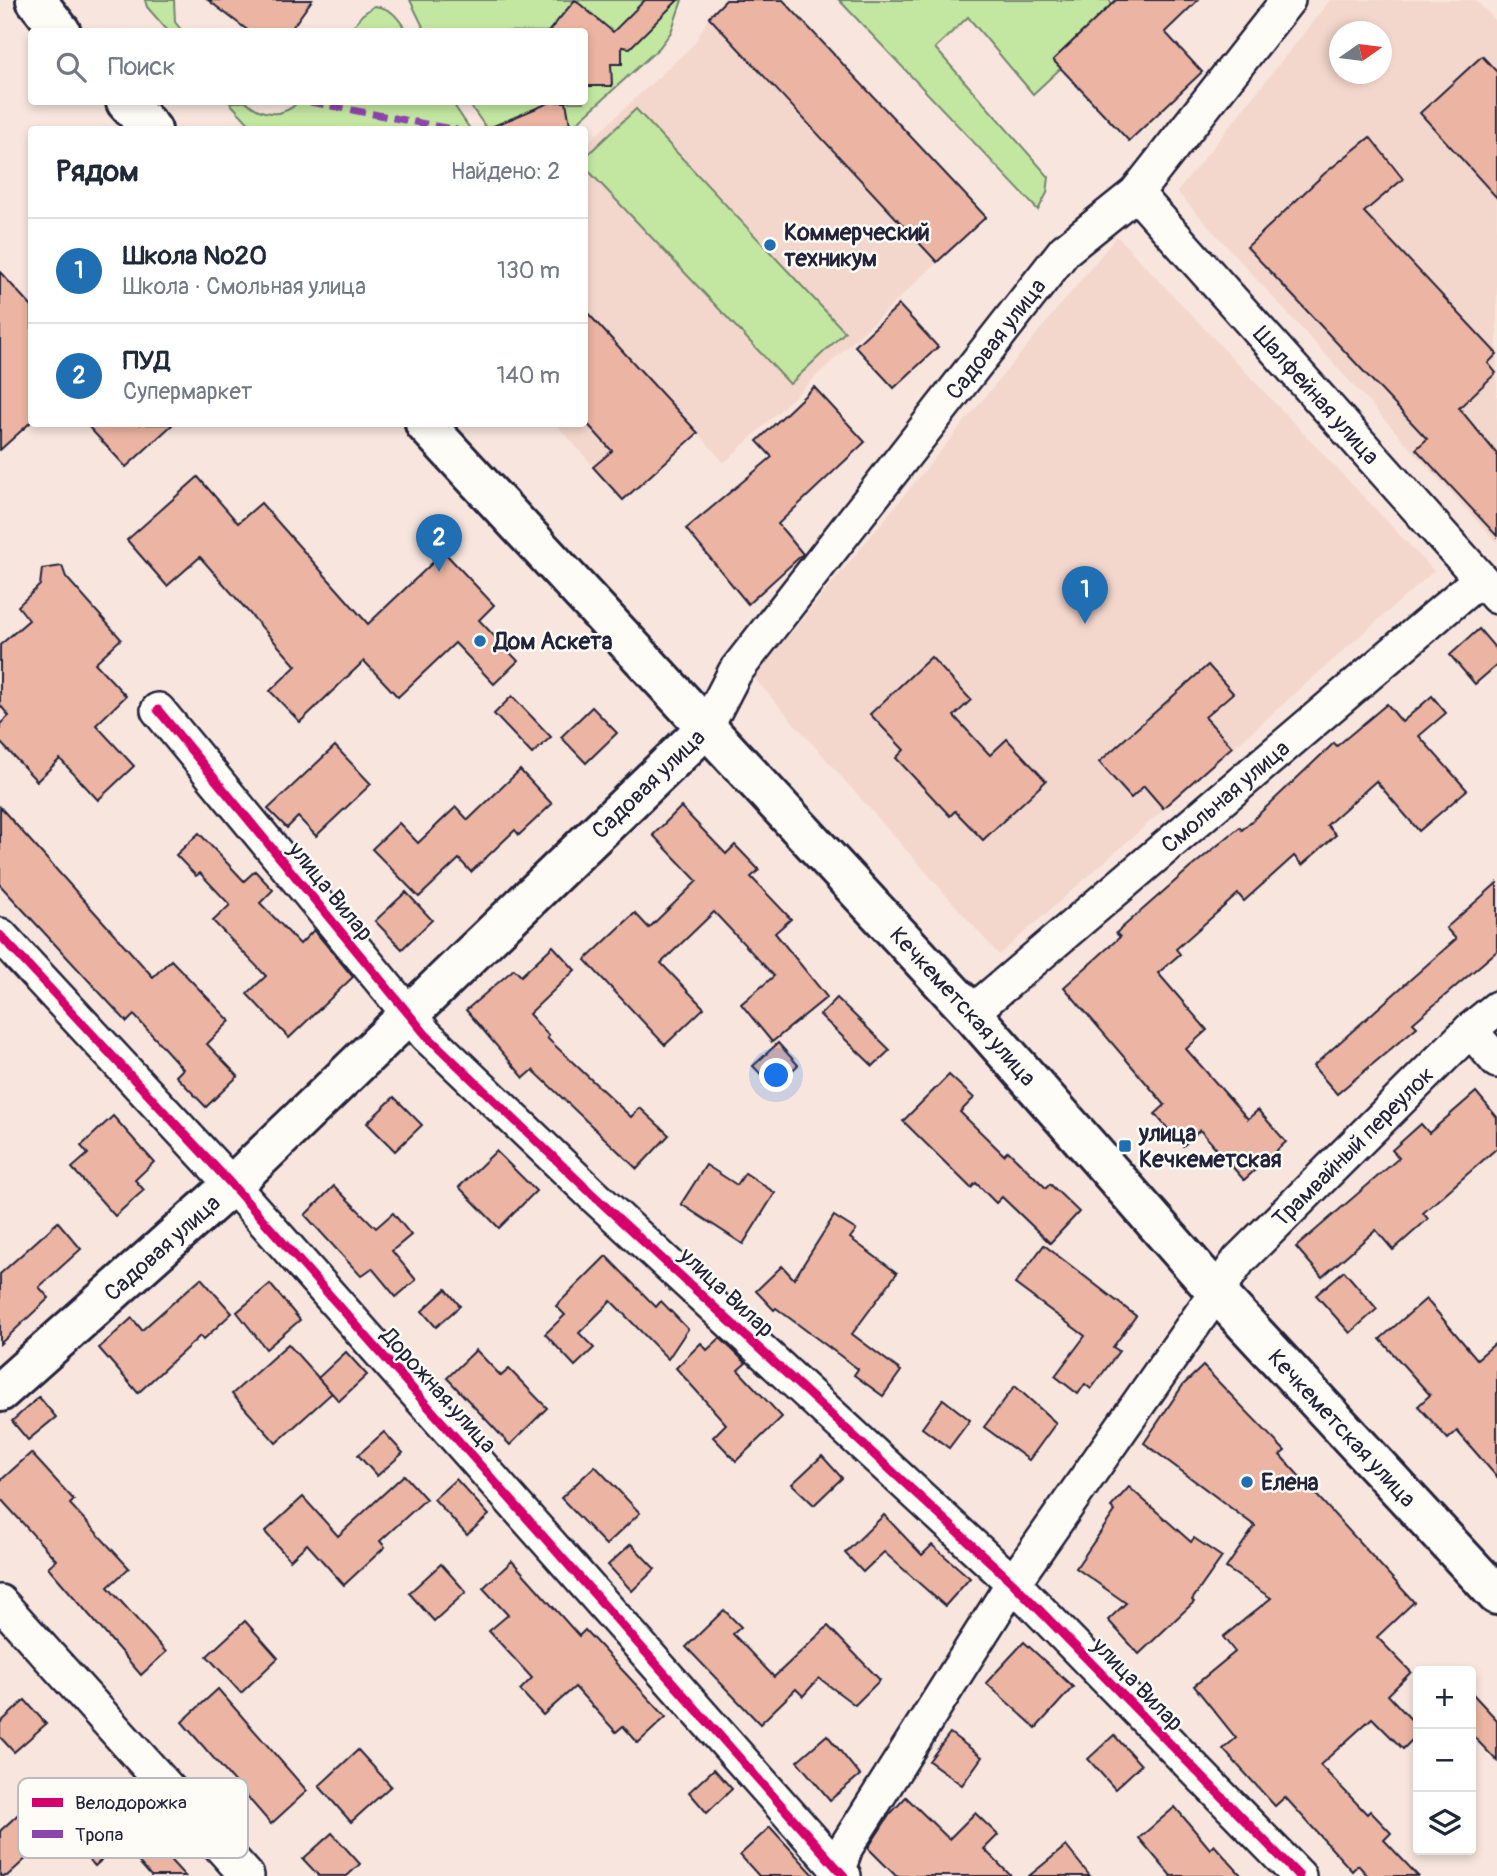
<!DOCTYPE html>
<html lang="ru">
<meta charset="utf-8">
<style>
:root{--surface:#fff;--page:#f6f6f7;--text:#1f2937;--muted:#747a83;--line:#e0e1e3;--accent:#1f6fb2}
body{margin:0;font-family:Pangolin,sans-serif;background:var(--page);color:var(--text)}
.controls{position:absolute;right:21px;bottom:21px;display:grid;overflow:hidden;border-radius:7px;box-shadow:0 4px 10px #0003}
.controls button{width:63px;height:63px;display:grid;place-items:center;padding:0;border:0;border-bottom:2px solid var(--line);background:var(--surface);color:var(--text);font:35px sans-serif}
.compass{position:absolute;left:1329px;top:21px;width:63px;height:63px;border-radius:50%;background:var(--surface);box-shadow:0 4px 10px #0003;rotate:76deg}
.you{position:absolute;left:777px;top:1076px;width:24px;height:24px;margin:-18px;border:5px solid #fff;border-radius:50%;background:#1a73e8;box-shadow:0 0 0 10px #1a73e833}
.badge{display:grid;place-items:center;width:46px;height:46px;border-radius:50%;background:var(--accent);color:#fff;font-size:23px;font-weight:700}
.pin{position:absolute;translate:-50% -58px;filter:drop-shadow(0 2px 4px #0008)}
.pin::after{content:'';position:absolute;top:37px;width:24px;height:21px;background:inherit;clip-path:polygon(0 0,100% 0,50% 100%)}
.list{margin:0;padding:0;list-style:none}
h2{display:flex;justify-content:space-between;align-items:center;height:91px;margin:0;padding:0 28px;font-size:30px}
h2 small{font-size:23px;font-weight:400;color:var(--muted)}
.list li{display:grid;grid-template-columns:46px 1fr auto;gap:21px;align-items:center;box-sizing:border-box;height:105px;padding:0 28px;border-top:2px solid var(--line)}
.list b{display:block;font-size:26px;white-space:nowrap}
.list p{margin:0;font-size:23px;white-space:nowrap;color:var(--muted)}
.list em{font-size:23px;font-style:normal;color:var(--muted)}
.icon{flex:none;width:38px;height:38px;fill:none;stroke:currentColor;stroke-width:2;stroke-linecap:round;stroke-linejoin:round}
.map{position:relative;flex:none;width:1497px;height:1876px;overflow:hidden}
.search{position:absolute;background:var(--surface);box-shadow:0 4px 10px #0003;left:28px;top:28px;width:560px;height:77px;display:flex;align-items:center;gap:18px;box-sizing:border-box;padding:0 24px;border-radius:7px;color:var(--muted);font-size:26px}
.panel{position:absolute;background:var(--surface);box-shadow:0 4px 10px #0003;left:28px;top:126px;width:560px;height:301px;border-radius:7px}
.map>svg:first-child{display:block}
</style>
<div class="map">
<svg width="1497" height="1876" viewBox="0 0 1497 1876">
<rect width="100%" height="100%" fill="#f8e6de"/>
<filter id="ink" filterUnits="userSpaceOnUse"><feTurbulence type="fractalNoise" baseFrequency=".0143" numOctaves="2"/><feDisplacementMap in="SourceGraphic" scale="14" xChannelSelector="R" yChannelSelector="G"/><feConvolveMatrix kernelMatrix="1 2 1 2 8 2 1 2 1" color-interpolation-filters="sRGB"/></filter>
<g filter="url(#ink)">
<g fill="#f4d7cc" fill-rule="evenodd">
<polygon points="726,0 783,0 986,217 724,463 698,433 623,500 556,424 584,424 585,145 694,44 709,17"/>
<path d="M1330 0H1476L1497 22V543L1177 192ZM1340 32H1382V74H1340Z"/>
<polygon points="1117,236 1434,571 999,955 754,678"/>
</g>
<g fill="#c3e7a1" stroke="#72846e" stroke-width="2">
<polygon points="145,0 174,0 175,22 182,31 168,31 147,7"/>
<polygon points="410,0 682,0 671,32 659,48 569,130 487,129 468,102 584,102 584,32 425,31"/>
<polygon points="839,0 1109,0 1112,4 1053,60 1061,68 1033,94 968,17 935,48 1049,177 1047,193 1038,210"/>
<path d="M374 6C392 8 397 17 407 31H350L362 15Z"/>
<path d="M229 102H247C262 116 283 118 298 102H452L470 129H254Z"/>
<polygon points="636,109 845,332 790,384 585,167 585,157"/>
</g>
<g fill="#ecb4a2" stroke="#22223b" stroke-width="2">
<polygon points="208,0 312,0 289,32 250,32"/>
<polygon points="575,0 613,32 645,0 678,0 630,48 622,47 622,64 611,64 612,86 584,86 584,32 548,32"/>
<polygon points="726,0 783,0 986,217 937,262 709,17"/>
<polygon points="1116,0 1198,0 1165,32 1202,72 1129,141 1053,60"/>
<polygon points="1482,56 1497,72 1497,198 1420,113"/>
<polygon points="551,102 566,102 571,130 484,130"/>
<polygon points="1370,137 1403,179 1364,212 1497,354 1488,363 1496,373 1459,408 1497,454 1497,536 1416,449 1427,439 1247,247 1324,174"/>
<polygon points="0,272 32,307 32,421 0,450"/>
<polygon points="899,305 938,347 894,388 855,346"/>
<polygon points="584,309 698,433 623,500 593,467 612,451 584,420"/>
<polygon points="814,387 865,442 778,524 803,554 748,604 686,529 772,457 757,441"/>
<polygon points="86,424 173,424 126,467"/>
<polygon points="198,477 238,523 261,503 368,624 444,552 494,605 479,620 518,661 494,684 455,643 398,697 364,661 300,722 270,691 296,666 200,557 167,586 127,540"/>
<polygon points="62,566 66,577 121,639 95,663 126,696 96,725 134,766 98,800 60,759 37,781 0,742 0,724 9,716 0,705 0,645 29,620 18,606 40,585 42,569"/>
<polygon points="1479,629 1497,650 1497,665 1475,684 1450,655"/>
<polygon points="931,657 971,700 954,716 990,755 1007,739 1046,781 983,840 955,811 950,816 896,758 904,750 870,714"/>
<polygon points="1208,665 1233,693 1205,717 1232,747 1163,808 1144,786 1131,798 1099,762"/>
<polygon points="512,696 551,737 532,754 494,714"/>
<polygon points="1432,696 1446,713 1419,736 1467,790 1419,831 1376,781 1327,825 1336,835 1302,865 1294,856 1244,901 1238,894 1176,949 1180,954 1158,973 1207,1030 1186,1049 1248,1119 1258,1110 1286,1142 1244,1180 1200,1130 1183,1146 1155,1114 1165,1105 1064,987 1120,937 1116,933 1190,868 1240,827 1242,830 1334,743 1337,746 1387,704 1402,722"/>
<polygon points="592,707 617,733 586,763 561,737"/>
<polygon points="335,746 371,784 316,836 298,817 287,828 268,809"/>
<polygon points="520,770 552,804 519,835 515,830 471,872 459,859 419,897 372,849 399,823 418,843 456,807 468,820"/>
<polygon points="0,807 153,977 171,960 230,1021 207,1044 238,1076 206,1107 176,1076 183,1069 134,1015 127,1022 0,885"/>
<polygon points="681,807 726,854 735,845 759,870 751,877 791,919 775,933 827,997 772,1042 741,1004 774,976 714,912 661,963 704,1008 665,1045 585,960 635,913 649,928 697,881 653,835"/>
<polygon points="199,833 244,881 255,871 273,890 260,903 300,944 314,930 353,977 289,1038 247,994 266,976 213,921 230,905 200,873 196,876 176,855"/>
<polygon points="1497,883 1497,951 1413,1023 1417,1027 1337,1094 1313,1066 1456,939 1446,928"/>
<polygon points="406,892 432,920 402,949 375,921"/>
<polygon points="553,946 575,970 529,1014 549,1036 547,1038 631,1117 640,1108 669,1135 637,1169 533,1070 524,1078 466,1010 514,969 521,976"/>
<polygon points="837,998 890,1050 873,1066 820,1015"/>
<polygon points="778,1043 798,1065 774,1088 753,1066"/>
<polygon points="949,1075 974,1098 960,1112 1004,1155 1008,1151 1046,1188 1050,1184 1079,1212 1050,1243 1002,1197 996,1203 976,1183 971,1188 903,1121"/>
<polygon points="1476,1092 1497,1117 1497,1148 1423,1213 1428,1219 1393,1250 1376,1230 1322,1277 1296,1247 1399,1158 1392,1150 1421,1124 1429,1133"/>
<polygon points="394,1097 422,1125 395,1151 367,1123"/>
<polygon points="113,1116 154,1162 135,1180 144,1190 115,1216 72,1168 88,1154 81,1146"/>
<polygon points="496,1151 536,1191 499,1228 459,1187"/>
<polygon points="706,1165 737,1185 745,1173 775,1193 743,1244 681,1204"/>
<polygon points="334,1186 376,1228 393,1213 411,1235 392,1251 416,1280 396,1297 372,1268 361,1276 305,1215"/>
<polygon points="834,1216 856,1230 850,1238 897,1273 852,1334 901,1371 883,1396 854,1375 858,1369 776,1308 774,1310 756,1291 782,1266 794,1279"/>
<polygon points="58,1222 81,1249 39,1287 49,1298 0,1344 0,1274"/>
<polygon points="1044,1245 1136,1316 1113,1347 1119,1351 1091,1389 1085,1384 1078,1394 1055,1376 1085,1336 1015,1284"/>
<polygon points="606,1256 656,1307 661,1301 688,1329 668,1359 611,1301 579,1333 594,1348 575,1366 545,1334 565,1315 556,1306"/>
<polygon points="1344,1271 1377,1309 1350,1333 1316,1295"/>
<polygon points="201,1278 232,1313 203,1340 200,1336 138,1393 99,1348 132,1318 142,1330"/>
<polygon points="270,1284 300,1320 266,1349 237,1312"/>
<polygon points="446,1289 460,1306 436,1327 422,1311"/>
<polygon points="1426,1299 1477,1359 1497,1342 1497,1477 1457,1431 1448,1439 1418,1406 1430,1395 1380,1339"/>
<polygon points="720,1338 746,1363 738,1370 782,1417 736,1461 713,1437 726,1424 676,1368 701,1343 707,1350"/>
<polygon points="288,1344 332,1393 276,1443 232,1394"/>
<polygon points="476,1350 501,1376 509,1369 547,1408 510,1445 447,1378"/>
<polygon points="346,1352 367,1375 339,1401 318,1378"/>
<polygon points="1203,1366 1285,1451 1280,1455 1414,1602 1377,1637 1411,1672 1388,1695 1418,1727 1418,1734 1403,1749 1372,1718 1320,1765 1367,1814 1370,1811 1391,1833 1384,1840 1418,1876 1368,1876 1358,1865 1352,1871 1285,1797 1275,1806 1223,1749 1236,1738 1194,1686 1235,1652 1223,1637 1271,1598 1226,1568 1255,1526 1144,1443 1183,1385"/>
<polygon points="1015,1386 1056,1423 1029,1460 984,1427"/>
<polygon points="39,1397 56,1417 28,1440 12,1421"/>
<polygon points="943,1399 970,1420 949,1448 922,1428"/>
<polygon points="384,1432 403,1453 377,1476 358,1455"/>
<polygon points="31,1453 74,1500 70,1504 129,1568 108,1587 166,1652 141,1675 48,1567 56,1560 0,1498 0,1481"/>
<polygon points="822,1456 842,1478 814,1505 792,1484"/>
<polygon points="595,1466 640,1513 606,1545 561,1498"/>
<polygon points="404,1475 426,1499 380,1541 385,1547 344,1585 307,1544 290,1560 265,1532 303,1497 338,1536"/>
<polygon points="456,1479 489,1515 467,1535 434,1499"/>
<polygon points="1129,1487 1191,1542 1194,1538 1222,1557 1192,1600 1194,1602 1139,1654 1108,1620 1126,1603 1076,1568 1115,1511 1111,1507"/>
<polygon points="884,1515 922,1555 932,1545 970,1578 945,1606 884,1552 863,1572 845,1553"/>
<polygon points="631,1544 655,1569 632,1591 608,1565"/>
<polygon points="512,1561 579,1636 585,1630 666,1717 638,1743 623,1726 616,1732 575,1687 543,1715 520,1690 532,1678 489,1631 508,1615 483,1588"/>
<polygon points="441,1564 466,1592 434,1621 409,1593"/>
<polygon points="724,1610 741,1627 733,1634 774,1677 828,1626 880,1680 855,1705 819,1678 803,1696 796,1689 760,1724 686,1647"/>
<polygon points="245,1621 278,1658 241,1693 207,1656"/>
<polygon points="1024,1642 1073,1687 1036,1728 986,1683"/>
<polygon points="218,1689 307,1791 271,1824 182,1722"/>
<polygon points="1471,1692 1497,1720 1497,1761 1471,1734"/>
<polygon points="25,1700 46,1724 14,1752 0,1737 0,1723"/>
<polygon points="950,1733 982,1757 962,1785 929,1761"/>
<polygon points="827,1735 860,1775 830,1800 797,1761"/>
<polygon points="1114,1735 1141,1765 1115,1789 1088,1759"/>
<polygon points="358,1750 391,1786 351,1822 319,1786"/>
<polygon points="714,1769 732,1789 707,1813 689,1792"/>
<polygon points="49,1786 75,1814 7,1876 0,1876 0,1831"/>
<polygon points="113,1797 139,1826 185,1876 151,1876 121,1842 95,1866 69,1837"/>
<polygon points="906,1797 949,1839 975,1813 998,1835 984,1849 1011,1876 896,1876 868,1848 890,1814"/>
<polygon points="1175,1807 1210,1849 1214,1845 1242,1876 1171,1876 1139,1838"/>
<polygon points="770,1827 815,1876 759,1876 740,1855"/>
<polygon points="332,1833 360,1864 347,1876 319,1876 303,1859"/>
<polygon points="1066,1846 1090,1876 1029,1876"/>
</g>
<g fill="none" stroke-linecap="round" stroke-linejoin="round">
<g stroke="#22223b" stroke-width="38">
<g id="minor">
<path id="s1" d="M1136 193 1497 597"/>
<polyline points="158,710 426,1035 593,1195 1013,1583 1299,1876"/>
<path id="s2" d="M706 728 735 672 1065 250 1136 193 1288 0"/>
<polyline points="0,935 232,1185 844,1876"/>
<path id="s3" d="M971 1013 1480 579"/>
<polyline points="1470,1030 1497,1061"/>
<polyline points="0,1602 247,1876"/>
<path id="s4" d="M836 1876 846 1847 1013 1583 1239 1260 1470 1030 1497 1008"/>
</g>
</g>
<g stroke="#22223b" stroke-width="44">
<g id="secondary">
<path id="s5" d="M0 1392 232 1185 706 728"/>
</g>
</g>
<g stroke="#22223b" stroke-width="44">
<g id="primary">
<polyline points="36,0 61,32"/>
<polyline points="126,102 152,130"/>
<path id="s6" d="M425 424 971 1013 1218 1294 1497 1595"/>
</g>
</g>
<use href="#minor" stroke="#fdfcf7" stroke-width="33"/>
<use href="#secondary" stroke="#fdfcf7" stroke-width="38"/>
<use href="#primary" stroke="#fdfcf7" stroke-width="38"/>
<polyline stroke="#8e44ad" stroke-width="7" stroke-dasharray="14 7" stroke-linecap="butt" points="310,102 457,130"/>
<g stroke="#fdfcf7" stroke-width="13">
<g id="cycleway">
<polyline points="158,710 426,1035 593,1195 1013,1583 1299,1876"/>
<polyline points="0,935 232,1185 844,1876"/>
</g>
</g>
<use href="#cycleway" stroke="#d6006c" stroke-width="9"/>
</g>
</g>
<g fill="#1f6fb2" stroke="#fdfcf7" stroke-width="2.5">
<circle cx="770" cy="245" r="7"/>
<circle cx="480" cy="641" r="7"/>
<rect x="1118" y="1139" width="14" height="14" rx="3.5"/>
<circle cx="1247" cy="1482" r="7"/>
</g>
<g text-anchor="middle" stroke-width="5" stroke-linejoin="round" paint-order="stroke">
<g font-size="23" font-weight="bold" fill="#22223b" stroke="#fdfcf7" text-anchor="start">
<text x="784" y="240">Коммерческий<tspan x="784" dy="26">техникум</tspan></text>
<text x="494" y="649">Дом Аскета</text>
<text x="1139" y="1141">улица<tspan x="1139" dy="26">Кечкеметская</tspan></text>
<text x="1261" y="1490">Елена</text>
</g>
<g font-size="23" fill="#22223b" stroke="#fdfcf7">
<text dy="8" stroke="none"><textPath href="#s2" startOffset="486">Садовая улица</textPath></text>
<text dy="8" stroke="none"><textPath href="#s1" startOffset="271">Шалфейная улица</textPath></text>
<text dy="8" stroke="none"><textPath href="#s5" startOffset="889">Садовая улица</textPath></text>
<text dy="8" stroke="none"><textPath href="#s3" startOffset="334">Смольная улица</textPath></text>
<text transform="translate(331 891) rotate(51)" y="8">улица Вилар</text>
<text dy="8" stroke="none"><textPath href="#s6" startOffset="793">Кечкеметская улица</textPath></text>
<text dy="8" stroke="none"><textPath href="#s4" startOffset="898">Трамвайный переулок</textPath></text>
<text dy="8" stroke="none"><textPath href="#s5" startOffset="217">Садовая улица</textPath></text>
<text transform="translate(727 1292) rotate(43)" y="8">улица Вилар</text>
<text transform="translate(439 1390) rotate(48)" y="8">Дорожная улица</text>
<text dy="8" stroke="none"><textPath href="#s6" startOffset="1360">Кечкеметская улица</textPath></text>
<text transform="translate(1138 1684) rotate(46)" y="8">улица Вилар</text>
</g>
</g>
<rect x="18" y="1778" width="230" height="80" rx="10" fill="#fdfcf7" stroke="#bbbbbf" stroke-width="2"/>
<rect x="32" y="1798" width="31" height="9" fill="#d6006c"/>
<rect x="32" y="1830" width="31" height="8" fill="#8e44ad"/>
<g font-size="19" fill="#22223b">
<text x="75" y="1809">Велодорожка</text>
<text x="75" y="1841">Тропа</text>
</g>
</svg>
<div class="controls">
<button>+</button>
<button>−</button>
<button><svg class="icon" aria-label="layers" viewBox="0 0 24 24"><path d="M12 4l9 5-9 5-9-5zM3 14l9 5 9-5"/></svg></button>
</div>
<svg class="compass" viewBox="-18 -18 36 36"><path d="M0-13l5 13h-10z" fill="#e53935"/><path d="M0 13l5-13h-10z" fill="#747a83"/></svg>
<div class="you"></div>
<div class="pin badge" style="left:1085px;top:624px">1</div>
<div class="pin badge" style="left:439px;top:572px">2</div>
<div class="search"><svg class="icon" aria-label="search" viewBox="0 0 24 24"><circle cx="10" cy="10" r="6"/><path d="M15 15l6 6"/></svg>Поиск</div>
<section class="panel">
<h2>Рядом<small>Найдено: 2</small></h2>
<ul class="list">
<li><span class="badge">1</span><div><b>Школа №20</b><p>Школа · Смольная улица</p></div><em>130 m</em></li>
<li><span class="badge">2</span><div><b>ПУД</b><p>Супермаркет</p></div><em>140 m</em></li>
</ul>
</section>
</div>
